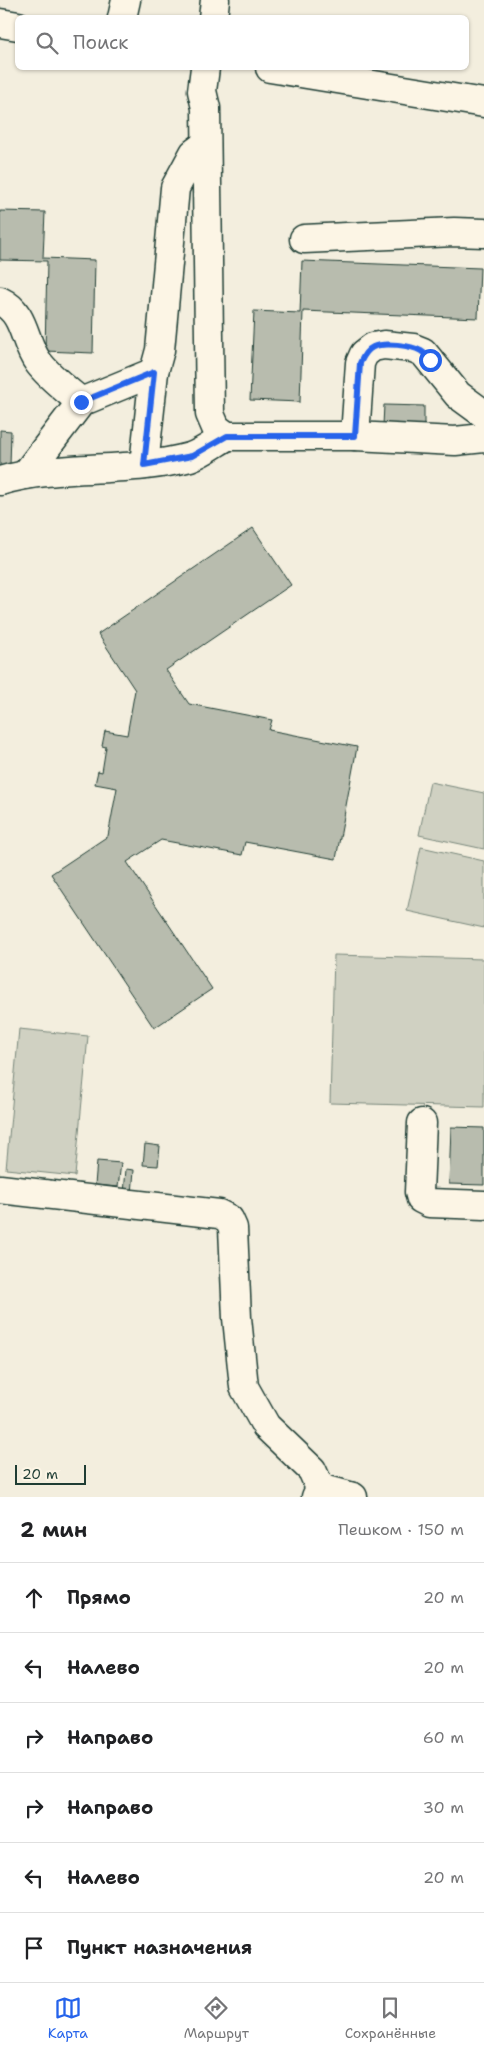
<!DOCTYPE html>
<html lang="ru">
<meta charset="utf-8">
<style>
:root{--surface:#fff;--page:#f6f6f6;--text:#202124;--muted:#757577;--line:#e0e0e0;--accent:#2563eb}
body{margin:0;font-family:"Shantell Sans",sans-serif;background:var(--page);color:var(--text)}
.scale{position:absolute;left:15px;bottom:12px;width:71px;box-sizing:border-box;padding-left:5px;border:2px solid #1f3d34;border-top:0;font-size:14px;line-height:18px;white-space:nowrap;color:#1f3d34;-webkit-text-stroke:4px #fcf5e5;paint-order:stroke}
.stop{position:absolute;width:15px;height:15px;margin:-11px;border:4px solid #2563eb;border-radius:50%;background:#fff}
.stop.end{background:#2563eb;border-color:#fff;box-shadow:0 1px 5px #0008}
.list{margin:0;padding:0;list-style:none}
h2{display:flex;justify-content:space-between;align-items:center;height:65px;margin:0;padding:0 20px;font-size:21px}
h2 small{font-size:16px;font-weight:400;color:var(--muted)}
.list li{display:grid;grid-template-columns:32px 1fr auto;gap:15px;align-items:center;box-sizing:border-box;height:70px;padding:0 20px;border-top:1px solid var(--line)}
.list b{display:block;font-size:19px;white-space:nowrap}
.list em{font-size:16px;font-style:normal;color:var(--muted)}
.icon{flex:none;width:28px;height:28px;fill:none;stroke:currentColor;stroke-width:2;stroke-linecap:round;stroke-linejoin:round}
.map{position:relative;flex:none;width:484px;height:1497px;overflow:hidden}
.search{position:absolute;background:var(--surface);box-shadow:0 1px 4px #0004;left:15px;right:15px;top:15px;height:55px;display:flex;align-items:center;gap:12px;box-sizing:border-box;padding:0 18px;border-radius:8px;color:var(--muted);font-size:19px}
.sheet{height:485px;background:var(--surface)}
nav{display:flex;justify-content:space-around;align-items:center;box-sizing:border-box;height:70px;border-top:1px solid var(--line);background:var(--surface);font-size:14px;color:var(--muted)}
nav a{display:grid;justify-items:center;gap:2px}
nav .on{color:var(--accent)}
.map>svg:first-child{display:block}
</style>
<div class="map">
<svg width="484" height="1497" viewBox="0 0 484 1497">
<rect width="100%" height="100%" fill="#f3eede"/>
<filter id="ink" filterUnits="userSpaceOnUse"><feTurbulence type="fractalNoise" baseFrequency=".02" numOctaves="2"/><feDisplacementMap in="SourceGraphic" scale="10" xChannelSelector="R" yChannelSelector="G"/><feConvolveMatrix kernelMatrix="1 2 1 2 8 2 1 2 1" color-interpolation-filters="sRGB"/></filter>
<g filter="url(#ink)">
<g fill="#d0d1c2" stroke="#78877b">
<polygon points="430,782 484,793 484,849 419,835"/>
<polygon points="421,847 484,861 484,928 407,911"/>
<polygon points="334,955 484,959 484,1107 330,1103"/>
<polygon points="19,1029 88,1036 75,1176 6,1169"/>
</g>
<g fill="#b8bcae" stroke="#1f3d34">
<polygon points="0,211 45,212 43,258 95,260 93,353 45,351 47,261 0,260"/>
<polygon points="302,261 480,268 478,318 303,311 300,402 250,400 254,311 300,313"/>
<polygon points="384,405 424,406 424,426 383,425"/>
<polygon points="0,430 11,431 10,466 0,466"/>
<polygon points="253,528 291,585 166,670 189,704 272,720 269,730 357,747 336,859 245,842 242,855 161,840 127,862 212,989 154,1028 51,874 108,836 117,788 95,784 98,771 102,772 106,747 102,746 105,731 127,735 135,690 98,634"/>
<polygon points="451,1127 484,1128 484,1185 449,1184"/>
<polygon points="145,1144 160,1146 158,1166 143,1165"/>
<polygon points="97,1161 121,1163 118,1187 95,1185"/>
<polygon points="126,1169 134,1170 132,1194 124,1194"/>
</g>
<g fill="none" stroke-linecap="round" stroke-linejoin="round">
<g stroke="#1f3d34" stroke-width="31">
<g id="minor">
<polyline points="122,18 126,0"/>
<polyline points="213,18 215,0"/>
<polyline points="205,68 202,91 206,108 210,414 216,428 227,436 355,436 455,441 484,438"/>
<polyline points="304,239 454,232 484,233"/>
<path d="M0 301C26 313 23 342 38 362 49 377 67 390 81 402"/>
<polyline points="355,436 360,363 364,354 373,347 384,345 413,348 423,352 458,395 484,414"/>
<polyline points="144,465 154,372 160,350 175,188 194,153 206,144"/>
<polyline points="26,474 81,402 154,372"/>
<path d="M0 481C62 463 128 474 190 457 202 453 215 443 227 436"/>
<polyline points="422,1123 419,1192 421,1199 429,1203 484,1205"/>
<polyline points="0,1189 219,1214 229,1219 233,1228 237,1318 244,1387 266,1426 312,1470 320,1488 316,1497"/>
<polyline points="320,1488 353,1497"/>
</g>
</g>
<g stroke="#1f3d34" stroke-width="31">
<g id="major">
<polyline points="0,23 18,26"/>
<polyline points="270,68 484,103"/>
</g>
</g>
<use href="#minor" stroke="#fcf5e5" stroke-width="28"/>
<use href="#major" stroke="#fcf5e5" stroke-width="28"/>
</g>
</g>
<g fill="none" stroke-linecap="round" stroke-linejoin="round" filter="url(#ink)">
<path stroke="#2563eb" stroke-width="6" d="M81 402 154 372 144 465 192 456 227 436H355L360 363C363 357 366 350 373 347 384 342 411 345 421 351 425 353 427 357 430 360"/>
</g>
</svg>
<div class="scale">20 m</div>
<div class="stop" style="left:430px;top:360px"></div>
<div class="stop end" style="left:81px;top:402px"></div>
<div class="search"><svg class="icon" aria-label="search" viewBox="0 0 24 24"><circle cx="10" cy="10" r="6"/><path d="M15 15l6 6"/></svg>Поиск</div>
</div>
<section class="sheet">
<h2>2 мин<small>Пешком · 150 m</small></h2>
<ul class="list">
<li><svg class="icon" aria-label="ahead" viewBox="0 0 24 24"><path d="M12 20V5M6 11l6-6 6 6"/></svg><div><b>Прямо</b></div><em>20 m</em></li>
<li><svg class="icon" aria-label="left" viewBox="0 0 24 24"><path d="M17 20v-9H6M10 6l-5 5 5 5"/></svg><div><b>Налево</b></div><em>20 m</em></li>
<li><svg class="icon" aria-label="right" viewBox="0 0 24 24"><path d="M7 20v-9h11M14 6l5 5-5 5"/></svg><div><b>Направо</b></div><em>60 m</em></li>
<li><svg class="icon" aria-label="right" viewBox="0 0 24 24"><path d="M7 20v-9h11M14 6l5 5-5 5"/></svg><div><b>Направо</b></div><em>30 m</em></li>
<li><svg class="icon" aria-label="left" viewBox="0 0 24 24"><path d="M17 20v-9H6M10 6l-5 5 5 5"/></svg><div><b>Налево</b></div><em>20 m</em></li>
<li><svg class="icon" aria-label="arrive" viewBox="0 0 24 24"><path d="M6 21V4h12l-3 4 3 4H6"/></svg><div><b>Пункт назначения</b></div></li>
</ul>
</section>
<nav>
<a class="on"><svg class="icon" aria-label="map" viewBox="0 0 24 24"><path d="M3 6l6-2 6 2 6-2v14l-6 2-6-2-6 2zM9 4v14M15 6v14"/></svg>Карта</a>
<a><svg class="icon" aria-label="directions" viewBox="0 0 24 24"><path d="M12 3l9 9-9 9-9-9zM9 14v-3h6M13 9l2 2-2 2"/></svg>Маршрут</a>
<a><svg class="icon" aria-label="saved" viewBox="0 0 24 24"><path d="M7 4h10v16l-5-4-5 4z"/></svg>Сохранённые</a>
</nav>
